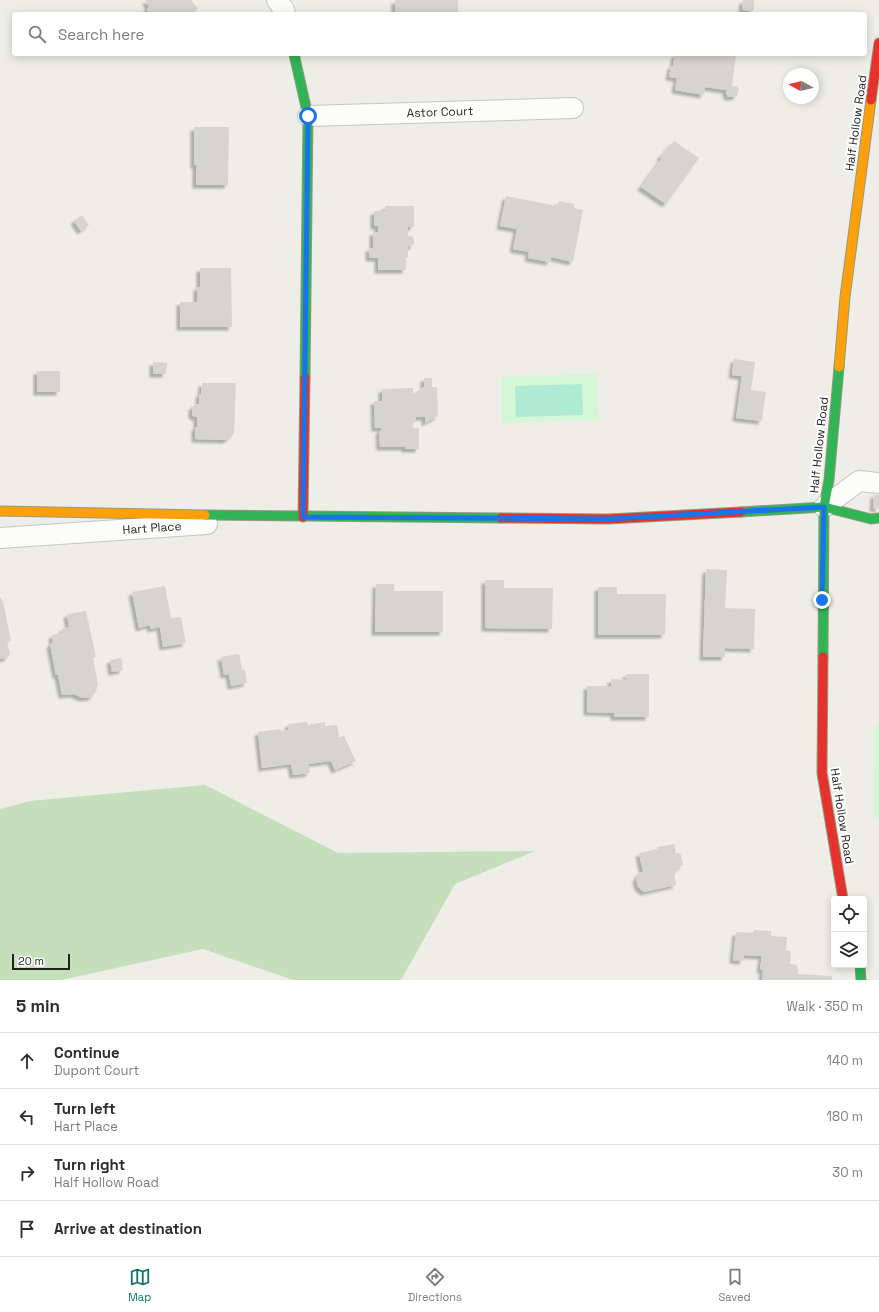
<!DOCTYPE html>
<meta charset="utf-8">
<style>
:root{--surface:#fff;--page:#f7f7f7;--text:#2b2b33;--muted:#7c7c81;--line:#e1e1e2;--accent:#0f766e}
body{margin:0;font-family:"Space Grotesk",sans-serif;background:var(--page);color:var(--text)}
.controls{position:absolute;right:12px;bottom:12px;display:grid;overflow:hidden;border-radius:4px;box-shadow:0 2px 10px #0003}
.controls button{width:36px;height:36px;display:grid;place-items:center;padding:0;border:0;border-bottom:1px solid var(--line);background:var(--surface);color:var(--text);font:20px sans-serif}
.compass{position:absolute;left:783px;top:68px;width:36px;height:36px;border-radius:50%;background:var(--surface);box-shadow:0 2px 10px #0003;rotate:278deg}
.scale{position:absolute;left:12px;bottom:10px;width:58px;box-sizing:border-box;padding-left:4px;border:2px solid #1f1f1f;border-top:0;font-size:11px;line-height:14px;white-space:nowrap;color:#1f1f1f;-webkit-text-stroke:3px #fff;paint-order:stroke}
.stop{position:absolute;width:12px;height:12px;margin:-9px;border:3px solid #1a73e8;border-radius:50%;background:#fff}
.stop.end{background:#1a73e8;border-color:#fff;box-shadow:0 1px 4px #0008}
.list{margin:0;padding:0;list-style:none}
h2{display:flex;justify-content:space-between;align-items:center;height:52px;margin:0;padding:0 16px;font-size:17px}
h2 small{font-size:13px;font-weight:400;color:var(--muted)}
.list li{display:grid;grid-template-columns:26px 1fr auto;gap:12px;align-items:center;box-sizing:border-box;height:56px;padding:0 16px;border-top:1px solid var(--line)}
.list b{display:block;font-size:15px;white-space:nowrap}
.list p{margin:0;font-size:13px;white-space:nowrap;color:var(--muted)}
.list em{font-size:13px;font-style:normal;color:var(--muted)}
.icon{flex:none;width:22px;height:22px;fill:none;stroke:currentColor;stroke-width:2;stroke-linecap:round;stroke-linejoin:round}
.map{position:relative;flex:none;width:879px;height:980px;overflow:hidden}
.search{position:absolute;background:var(--surface);box-shadow:0 2px 10px #0003;left:12px;right:12px;top:12px;height:44px;display:flex;align-items:center;gap:10px;box-sizing:border-box;padding:0 14px;border-radius:4px;color:var(--muted);font-size:15px}
.sheet{height:276px;background:var(--surface)}
nav{display:flex;justify-content:space-around;align-items:center;box-sizing:border-box;height:56px;border-top:1px solid var(--line);background:var(--surface);font-size:11px;color:var(--muted)}
nav a{display:grid;justify-items:center;gap:2px}
nav .on{color:var(--accent)}
.map>svg:first-child{display:block}
</style>
<div class="map">
<svg width="879" height="980" viewBox="0 0 879 980">
<defs>
<filter id="shadow"><feDropShadow dx="-3.5" dy="3.5" stdDeviation="1" flood-color="#0004"/></filter>
</defs>
<rect width="100%" height="100%" fill="#eeede7"/>
<polygon fill="#c4dfba" points="205,785 338,853 535,851 455,884 401,980 293,980 203,949 61,980 0,980 0,809 30,801"/>
<g fill="#d4f7d6">
<polygon points="597,374 599,420 502,423 501,377"/>
<polygon points="879,723 879,819 873,814 874,729"/>
</g>
<polygon fill="#afead5" points="582,384 583,415 516,417 515,386"/>
<g fill="#d6d4d0" filter="url(#shadow)">
<polygon points="145,0 191,0 198,9 191,14 147,14 147,9 149,6"/>
<rect x="395" y="0" width="63" height="14"/>
<polygon points="743,0 754,0 754,11 742,10"/>
<polygon points="675,54 736,55 732,86 736,86 739,89 737,96 734,97 728,97 726,93 726,90 705,87 704,95 675,90 677,78 669,77 671,66 673,66"/>
<polygon points="194,127 229,127 228,185 196,185 196,165 194,165"/>
<polygon points="674,141 699,158 666,204 641,187 662,158 660,157"/>
<polygon points="506,196 557,206 559,201 574,204 574,208 583,210 573,262 551,257 550,262 528,258 529,252 513,249 517,229 500,226"/>
<polygon points="385,206 414,206 414,227 408,227 408,236 412,236 414,239 414,244 411,247 408,247 408,257 406,257 406,270 378,270 378,258 369,258 369,248 373,248 373,232 378,232 378,226 374,226 374,211 385,211"/>
<polygon points="82,215 89,225 81,231 74,221"/>
<polygon points="200,268 231,268 232,327 180,327 180,302 197,302 197,287 200,287"/>
<polygon points="734,359 755,362 751,390 766,392 762,421 736,418 742,376 732,375"/>
<polygon points="153,362 167,363 166,374 153,374"/>
<rect x="37" y="371" width="23" height="21"/>
<polygon points="424,378 432,378 432,387 437,387 438,416 425,423 425,417 416,417 416,422 413,422 413,428 419,428 419,449 405,449 405,447 380,447 379,431 381,431 381,428 375,428 374,401 382,401 382,389 413,388 413,394 424,387"/>
<polygon points="202,383 236,383 234,434 227,440 195,439 195,427 197,427 197,417 195,417 192,415 192,408 195,404 199,404 199,394 201,394"/>
<polygon points="874,494 879,495 879,509 873,508"/>
<polygon points="706,569 727,570 725,608 755,609 754,649 725,648 725,657 703,657"/>
<polygon points="485,580 504,580 504,588 553,588 552,629 485,628"/>
<polygon points="376,584 394,584 394,591 443,591 443,632 375,632"/>
<polygon points="165,586 171,618 181,617 186,643 163,647 160,627 151,629 150,625 139,628 132,592"/>
<polygon points="598,587 617,587 617,594 666,594 665,635 598,635"/>
<polygon points="0,597 2,601 3,601 11,641 7,642 10,654 7,658 0,659"/>
<polygon points="86,611 96,657 93,658 98,684 96,691 92,697 83,698 74,694 62,695 58,675 56,675 50,644 53,643 52,635 63,633 62,629 69,627 67,614"/>
<polygon points="239,654 242,670 245,670 247,683 231,686 229,674 224,675 221,657"/>
<polygon points="121,658 123,670 112,672 110,660"/>
<polygon points="626,674 649,674 649,717 614,717 614,713 587,712 587,686 611,686 611,679 626,680"/>
<polygon points="307,722 308,725 325,722 325,726 337,725 339,737 344,736 356,761 335,770 331,761 308,764 310,773 293,775 291,764 262,768 258,732 280,729 281,731 289,730 288,724"/>
<polygon points="674,844 676,853 678,853 681,855 683,864 682,866 678,867 679,870 674,871 676,885 644,892 638,887 636,879 640,872 643,872 639,853 658,849 658,847"/>
<polygon points="754,930 771,931 771,936 787,937 786,950 791,951 790,964 796,965 798,969 798,974 832,976 832,980 762,980 763,970 760,969 762,956 744,955 743,961 733,960 736,932 753,933"/>
</g>
<g fill="none" stroke-linecap="round" stroke-linejoin="round">
<g stroke="#c6c6c3" stroke-width="22">
<g id="street">
<polyline points="277,0 284,10 285,14"/>
<polyline points="308,116 573,108"/>
<polyline points="824,507 859,481 879,483"/>
<polyline points="0,538 207,524"/>
</g>
</g>
<g stroke="#94997e" stroke-width="11">
<g id="fast">
<polyline points="294,54 308,116 305,378"/>
<polyline points="741,512 824,507 871,519 879,518"/>
<polyline points="205,515 501,518"/>
<polyline points="823,657 824,507 829,480 839,367"/>
<polyline points="860,965 861,980"/>
</g>
</g>
<g stroke="#94997e" stroke-width="11">
<g id="slow">
<polyline points="839,367 845,297 871,100"/>
<polyline points="0,511 205,515"/>
</g>
</g>
<g stroke="#94997e" stroke-width="11">
<g id="jam">
<polyline points="871,100 879,43"/>
<polyline points="303,517 305,378"/>
<polyline points="501,518 608,519 741,512"/>
<polyline points="823,657 822,773 843,899"/>
</g>
</g>
<use href="#street" stroke="#fcfcfb" stroke-width="20"/>
<use href="#fast" stroke="#30b455" stroke-width="9"/>
<use href="#slow" stroke="#ff9f0a" stroke-width="9"/>
<use href="#jam" stroke="#e5322d" stroke-width="9"/>
</g>
<g fill="none" stroke-linecap="round" stroke-linejoin="round">
<polyline stroke="#1a73e8" stroke-width="5" points="308,116 303,517 608,519 824,507 822,600"/>
</g>
<g text-anchor="middle" stroke-width="4" stroke-linejoin="round" paint-order="stroke">
<g font-size="12" fill="#1f1f1f" stroke="#fff">
<text transform="translate(440 112) rotate(-2)" y="4">Astor Court</text>
<text transform="translate(856 123) rotate(-82)" y="4">Half Hollow Road</text>
<text transform="translate(819 445) rotate(-84)" y="4">Half Hollow Road</text>
<text transform="translate(152 528) rotate(-4)" y="4">Hart Place</text>
<text transform="translate(842 816) rotate(81)" y="4">Half Hollow Road</text>
</g>
</g>
</svg>
<div class="controls">
<button><svg class="icon" aria-label="locate" viewBox="0 0 24 24"><circle cx="12" cy="12" r="6"/><path d="M12 2v4M12 18v4M2 12h4M18 12h4"/></svg></button>
<button><svg class="icon" aria-label="layers" viewBox="0 0 24 24"><path d="M12 4l9 5-9 5-9-5zM3 14l9 5 9-5"/></svg></button>
</div>
<svg class="compass" viewBox="-18 -18 36 36"><path d="M0-13l5 13h-10z" fill="#e53935"/><path d="M0 13l5-13h-10z" fill="#7c7c81"/></svg>
<div class="scale">20 m</div>
<div class="stop" style="left:308px;top:116px"></div>
<div class="stop end" style="left:822px;top:600px"></div>
<div class="search"><svg class="icon" aria-label="search" viewBox="0 0 24 24"><circle cx="10" cy="10" r="6"/><path d="M15 15l6 6"/></svg>Search here</div>
</div>
<section class="sheet">
<h2>5 min<small>Walk · 350 m</small></h2>
<ul class="list">
<li><svg class="icon" aria-label="ahead" viewBox="0 0 24 24"><path d="M12 20V5M6 11l6-6 6 6"/></svg><div><b>Continue</b><p>Dupont Court</p></div><em>140 m</em></li>
<li><svg class="icon" aria-label="left" viewBox="0 0 24 24"><path d="M17 20v-9H6M10 6l-5 5 5 5"/></svg><div><b>Turn left</b><p>Hart Place</p></div><em>180 m</em></li>
<li><svg class="icon" aria-label="right" viewBox="0 0 24 24"><path d="M7 20v-9h11M14 6l5 5-5 5"/></svg><div><b>Turn right</b><p>Half Hollow Road</p></div><em>30 m</em></li>
<li><svg class="icon" aria-label="arrive" viewBox="0 0 24 24"><path d="M6 21V4h12l-3 4 3 4H6"/></svg><div><b>Arrive at destination</b></div></li>
</ul>
</section>
<nav>
<a class="on"><svg class="icon" aria-label="map" viewBox="0 0 24 24"><path d="M3 6l6-2 6 2 6-2v14l-6 2-6-2-6 2zM9 4v14M15 6v14"/></svg>Map</a>
<a><svg class="icon" aria-label="directions" viewBox="0 0 24 24"><path d="M12 3l9 9-9 9-9-9zM9 14v-3h6M13 9l2 2-2 2"/></svg>Directions</a>
<a><svg class="icon" aria-label="saved" viewBox="0 0 24 24"><path d="M7 4h10v16l-5-4-5 4z"/></svg>Saved</a>
</nav>
